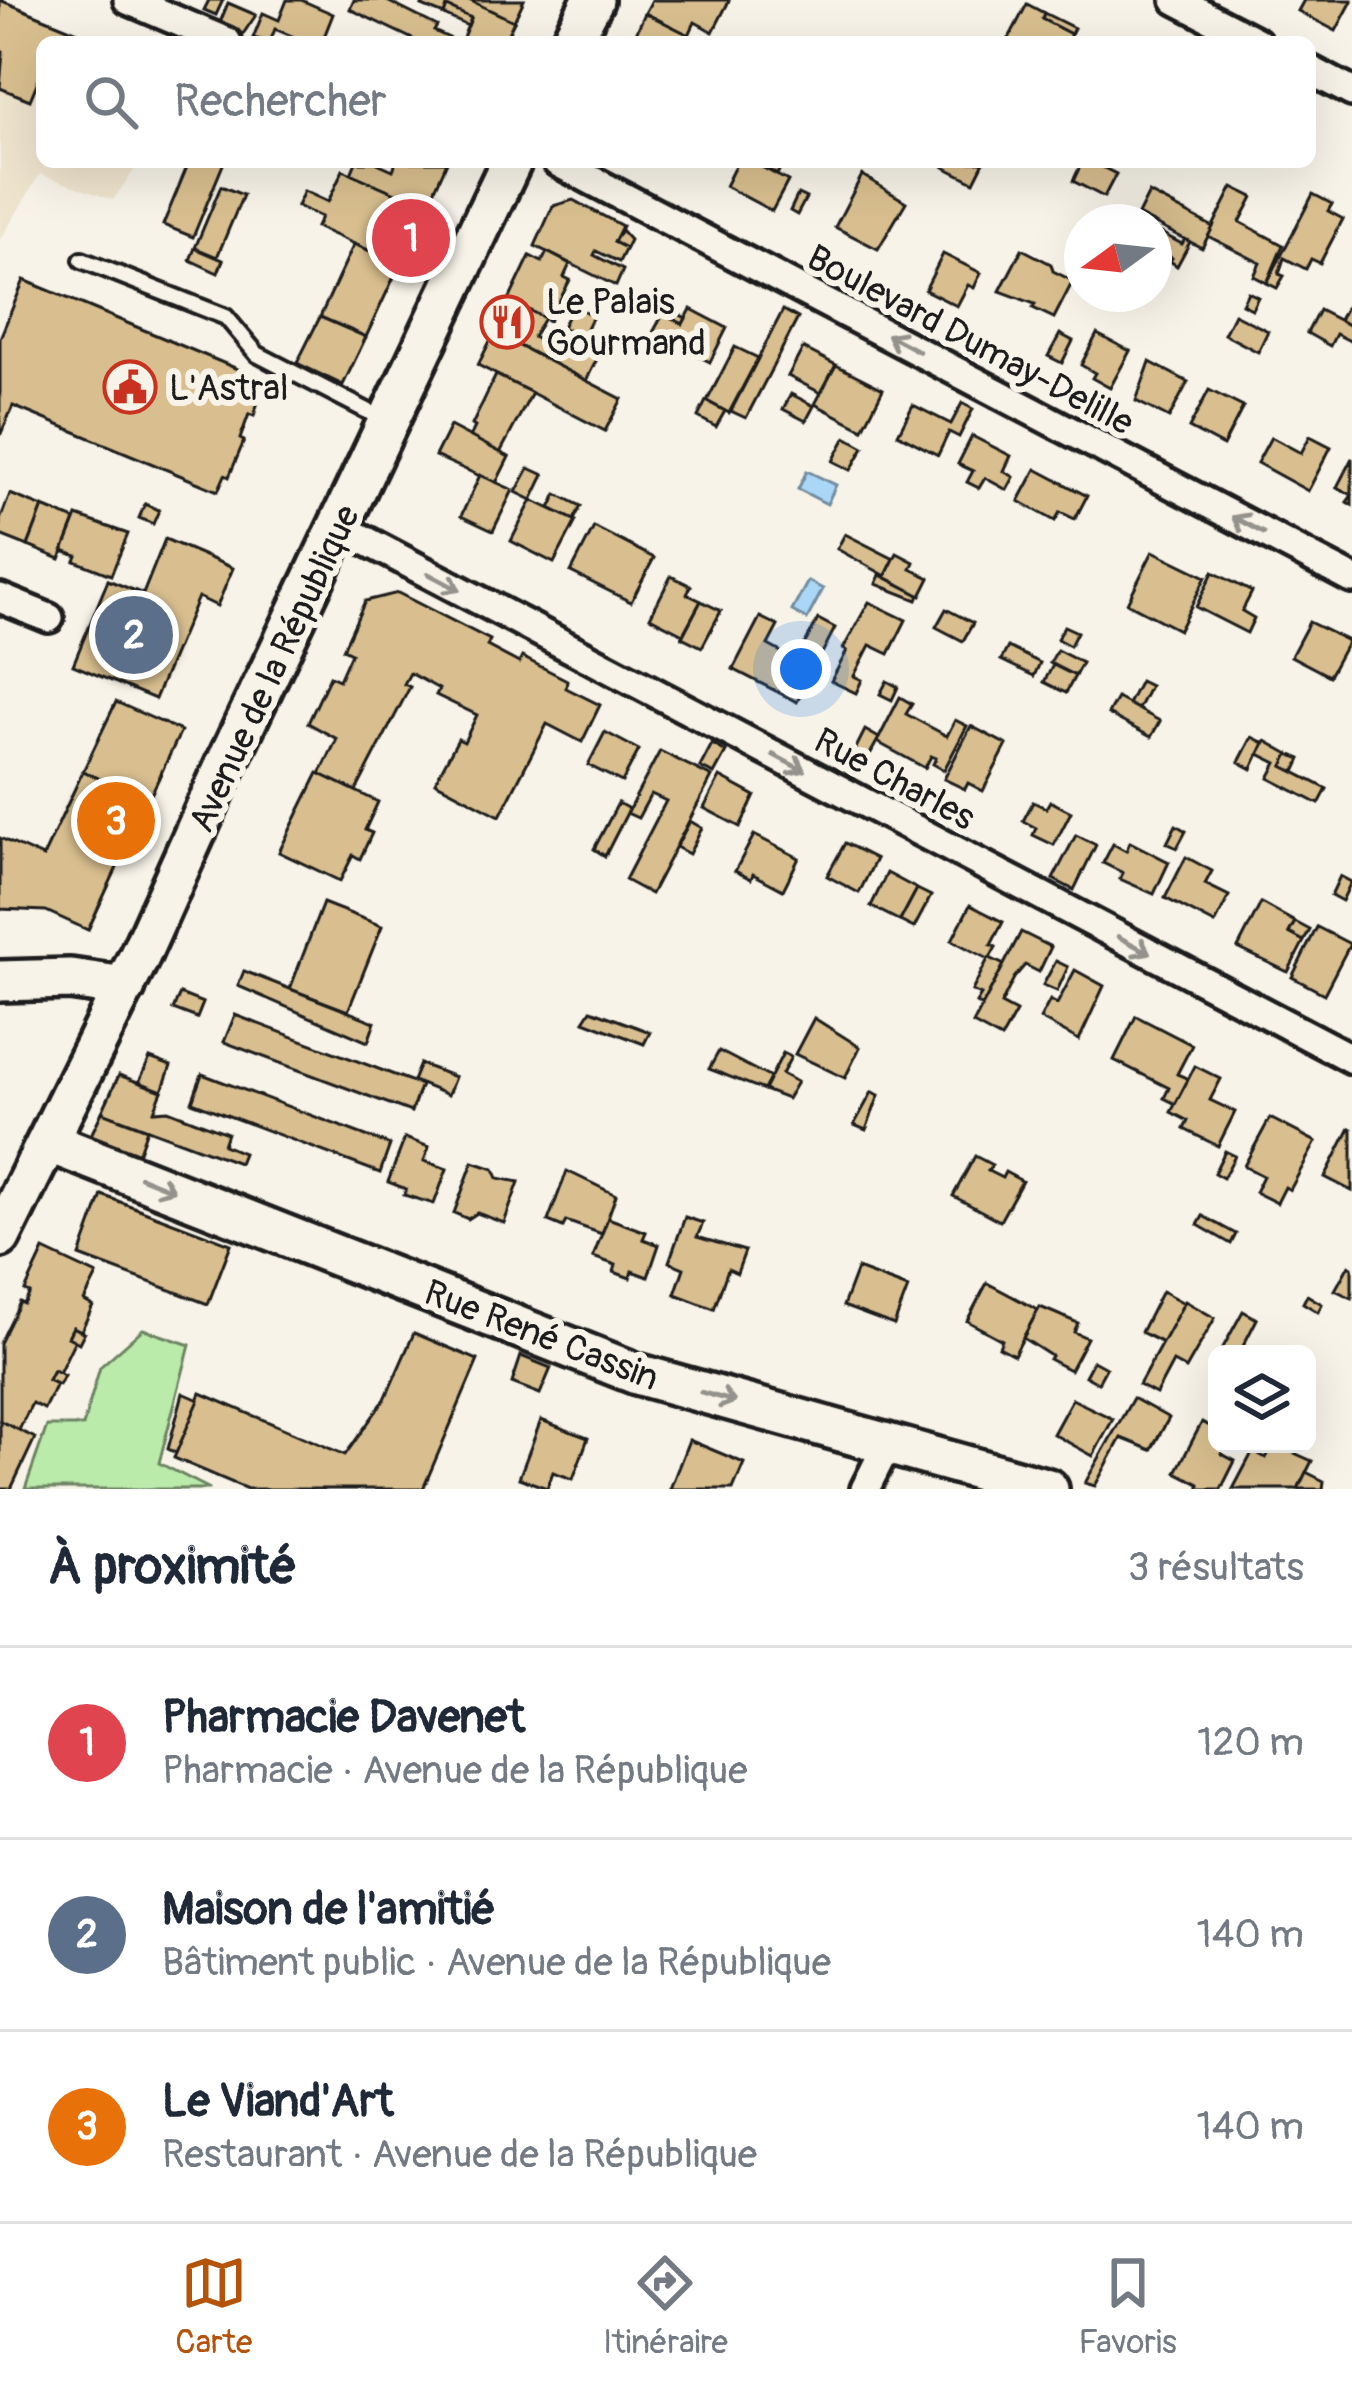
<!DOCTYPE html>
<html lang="fr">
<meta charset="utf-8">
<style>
:root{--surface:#fff;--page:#f2f2f3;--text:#1f2937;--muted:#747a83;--line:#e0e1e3;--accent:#b45309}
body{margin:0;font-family:Pangolin,sans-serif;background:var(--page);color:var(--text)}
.controls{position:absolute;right:36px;bottom:36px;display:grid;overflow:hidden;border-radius:18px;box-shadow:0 12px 48px #0002}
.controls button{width:108px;height:108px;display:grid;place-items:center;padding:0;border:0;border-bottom:3px solid var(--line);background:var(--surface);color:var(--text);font:60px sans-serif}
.compass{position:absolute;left:1064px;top:204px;width:108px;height:108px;border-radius:50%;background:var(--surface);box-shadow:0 12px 48px #0002;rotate:255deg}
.you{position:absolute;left:801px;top:669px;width:42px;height:42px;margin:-30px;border:9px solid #fff;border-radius:50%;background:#1a73e8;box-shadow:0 0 0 18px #1a73e833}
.badge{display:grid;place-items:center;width:78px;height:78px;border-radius:50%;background:var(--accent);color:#fff;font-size:39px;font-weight:700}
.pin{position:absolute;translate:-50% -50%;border:6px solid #fff;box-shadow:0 3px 12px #0006}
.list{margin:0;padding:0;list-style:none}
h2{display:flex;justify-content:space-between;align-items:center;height:156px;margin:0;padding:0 48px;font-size:51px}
h2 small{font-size:39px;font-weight:400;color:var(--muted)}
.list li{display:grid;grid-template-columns:78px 1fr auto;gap:36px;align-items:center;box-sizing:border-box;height:192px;padding:0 48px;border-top:3px solid var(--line)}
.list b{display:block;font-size:45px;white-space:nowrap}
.list p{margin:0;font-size:39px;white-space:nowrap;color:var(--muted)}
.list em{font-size:39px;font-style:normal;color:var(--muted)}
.icon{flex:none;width:66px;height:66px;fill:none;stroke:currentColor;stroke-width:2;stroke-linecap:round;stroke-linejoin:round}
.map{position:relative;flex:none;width:1352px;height:1489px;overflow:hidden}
.search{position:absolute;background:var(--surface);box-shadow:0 12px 48px #0002;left:36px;right:36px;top:36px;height:132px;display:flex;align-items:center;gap:30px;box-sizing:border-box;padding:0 42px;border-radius:18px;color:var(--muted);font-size:45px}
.sheet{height:732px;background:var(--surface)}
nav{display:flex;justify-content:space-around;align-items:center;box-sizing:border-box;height:168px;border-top:3px solid var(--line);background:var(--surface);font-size:33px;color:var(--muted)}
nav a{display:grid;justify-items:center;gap:6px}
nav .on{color:var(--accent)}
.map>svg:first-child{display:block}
</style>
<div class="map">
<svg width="1352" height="1489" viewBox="0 0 1352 1489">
<rect width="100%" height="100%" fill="#f7f3e8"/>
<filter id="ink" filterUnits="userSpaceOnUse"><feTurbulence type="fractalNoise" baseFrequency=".00833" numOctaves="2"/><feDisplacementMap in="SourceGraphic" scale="24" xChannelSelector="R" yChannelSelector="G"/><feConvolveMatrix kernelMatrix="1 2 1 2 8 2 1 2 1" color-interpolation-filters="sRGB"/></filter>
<g filter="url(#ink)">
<polygon fill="#eee3cd" points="0,0 42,42 42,162 140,162 113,200 40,174 0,240"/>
<polygon fill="#bbebaa" stroke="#6c8463" stroke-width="3" points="143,1329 190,1345 159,1463 210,1489 25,1489 47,1426 83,1426 100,1367"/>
<g fill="#abd7f7" stroke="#728c9f" stroke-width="3">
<polygon points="807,471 836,485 827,504 798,489"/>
<polygon points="808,581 823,589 807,619 792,611"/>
</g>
<g fill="#d9bf8f" stroke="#1c1c1c" stroke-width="3">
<polygon points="0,0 102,42 42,42 42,71 30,100 0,88 3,51 0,50"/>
<polygon points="209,0 223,0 216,15 204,10"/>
<polygon points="287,0 301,0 333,14 322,42 306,42 275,29 270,42 253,38 263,13 279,20"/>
<polygon points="354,0 385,0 437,26 434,31 458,42 419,42 350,9"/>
<polygon points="425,0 469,0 514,21 504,42 461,42 471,18 447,7 444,15 422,6"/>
<polygon points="469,0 524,0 514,21"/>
<polygon points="652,0 727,0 729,1 713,32 695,22 689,35 645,13"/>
<polygon points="1304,0 1352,0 1352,1 1336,31 1298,11"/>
<polygon points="228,3 256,15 243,34 219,25"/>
<polygon points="1027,4 1044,13 1042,19 1071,34 1067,42 1007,42"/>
<polygon points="447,7 471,18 468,26 444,15"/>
<polygon points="645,13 703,42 632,42"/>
<polygon points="1044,13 1074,28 1071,34 1042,19"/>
<polygon points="189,162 224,162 193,237 163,225"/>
<polygon points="356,162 375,162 393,170 396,162 447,162 427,207 351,174"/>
<polygon points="737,162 752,162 788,181 772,211 725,186"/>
<polygon points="758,162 783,162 777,175"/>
<polygon points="947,162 984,162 974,182 944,167"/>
<polygon points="1082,162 1092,162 1116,174 1104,197 1073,181"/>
<polygon points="343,170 427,207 400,264 316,227 321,217 297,206 304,191 328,202"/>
<polygon points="862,175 906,202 878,249 835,227"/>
<polygon points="221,186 243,195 217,257 195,248"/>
<polygon points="1233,187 1253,197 1240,222 1283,245 1267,283 1254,276 1260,263 1208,236"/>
<polygon points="1149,193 1213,227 1202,248 1138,215"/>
<polygon points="798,194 806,198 797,215 790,211"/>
<polygon points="1313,194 1332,204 1328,211 1343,219 1320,263 1311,259 1306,269 1284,258 1279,274 1284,276 1277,288 1267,283"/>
<polygon points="573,200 622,226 614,242 626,248 619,262 596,251 594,255 623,270 616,286 535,246 553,206"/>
<polygon points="1154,229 1182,244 1185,239 1190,242 1177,266 1170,261 1172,258 1154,248"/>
<polygon points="621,230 630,240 626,248 614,242"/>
<polygon points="354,244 400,264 366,337 320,317"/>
<polygon points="195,248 223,260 218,273 190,260"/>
<polygon points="1022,249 1051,264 1053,271 1073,281 1054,318 1033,308 1035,304 1000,291"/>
<polygon points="547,252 570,264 564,277 570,280 549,321 509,300 530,256 542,262"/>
<polygon points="943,254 981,273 974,288 968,285 957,306 925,290"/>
<polygon points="24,280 264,380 254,416 249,414 240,439 244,441 229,477 225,475 218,491 13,406 0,436 0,338"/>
<polygon points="1248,292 1258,297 1252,309 1242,304"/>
<polygon points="1352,296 1352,327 1339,320"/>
<polygon points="509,300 544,318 533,337 551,346 558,332 600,353 586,381 494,333"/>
<polygon points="573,305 593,316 582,338 562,327"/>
<polygon points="666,308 686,318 683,324 663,314"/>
<polygon points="691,309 727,328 710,362 674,344 670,351 649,340 663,314 683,324"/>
<polygon points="783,310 798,318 746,418 731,411"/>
<polygon points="1319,310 1352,327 1352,342 1336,334 1330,346 1307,333"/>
<polygon points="1234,314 1268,331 1258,352 1224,334"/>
<polygon points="320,317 366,337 343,385 297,363"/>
<polygon points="494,333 622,399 605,431 478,365"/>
<polygon points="1060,334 1073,341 1062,363 1048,356"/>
<polygon points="1097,334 1130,351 1110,388 1092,378 1095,373 1081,365"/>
<polygon points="735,347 758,358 729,413 707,401"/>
<polygon points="803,348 836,365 821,393 788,376"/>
<polygon points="1150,362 1188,382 1169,418 1136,401"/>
<polygon points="836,365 883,389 863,429 815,404"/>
<polygon points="496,375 532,393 500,453 470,437 475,427 472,425"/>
<polygon points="1209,390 1243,407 1223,446 1189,428"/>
<polygon points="791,394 814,406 806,421 783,409"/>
<polygon points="706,401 725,411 716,427 698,417"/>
<polygon points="962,403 973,409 959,437 949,432 938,455 898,434 913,405 951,424"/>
<polygon points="450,426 509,457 496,483 435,456"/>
<polygon points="972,436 1011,456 1004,471 1014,477 1007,490 985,478 979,488 967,482 973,471 958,464"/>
<polygon points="1310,436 1331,447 1308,491 1257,463 1271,437 1301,453"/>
<polygon points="846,437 864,447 851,470 833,461"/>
<polygon points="1352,458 1352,505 1347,502 1352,495 1337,487"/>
<polygon points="529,468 544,475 532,500 516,492"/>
<polygon points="1036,469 1087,496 1075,519 1060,512 1055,521 1019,501"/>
<polygon points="480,475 513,490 493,531 461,516"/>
<polygon points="10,494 43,507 28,546 0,535 0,520"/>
<polygon points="557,494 581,506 574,520 550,508"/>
<polygon points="532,500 576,521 554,563 511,541"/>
<polygon points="145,504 159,510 153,524 139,518"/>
<polygon points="43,507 75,520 60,559 28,546"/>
<polygon points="77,516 128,534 111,575 75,561 77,556 63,551"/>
<polygon points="594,527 654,558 631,602 571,572"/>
<polygon points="845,534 894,559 886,576 837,549"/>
<polygon points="165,539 233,568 217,606 198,597 155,699 73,665 108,580 143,594"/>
<polygon points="1153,551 1206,577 1179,630 1127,603"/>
<polygon points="897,553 914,562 911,569 930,578 921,596 885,577"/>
<polygon points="1213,572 1252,592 1242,611 1254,618 1247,633 1196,607"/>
<polygon points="880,575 919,595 917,600 876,584"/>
<polygon points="671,576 691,586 687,594 701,601 683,634 650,617"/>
<polygon points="398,593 490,640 487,646 519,663 522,657 567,680 566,688 600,705 582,742 547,724 500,816 435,782 458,739 464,742 477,715 436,695 439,689 410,673 404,684 410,687 356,791 320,774 337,739 308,723 330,676 339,680 351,653 343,649 365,601"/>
<polygon points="701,601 721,611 702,647 682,637"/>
<polygon points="869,602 906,620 889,654 870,645 854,676 862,680 856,693 831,681 847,651 843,649"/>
<polygon points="946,609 973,623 963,641 936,627"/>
<polygon points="760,617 778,626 768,645 796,660 818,619 835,628 797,702 733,669"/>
<polygon points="1309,622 1348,641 1329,676 1291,656"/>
<polygon points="1064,626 1077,632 1070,646 1057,639"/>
<polygon points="1008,647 1040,663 1034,676 1001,660"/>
<polygon points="1057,650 1082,663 1075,676 1050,663"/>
<polygon points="1053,665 1075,676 1066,693 1044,682"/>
<polygon points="887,681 898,687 892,700 880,694"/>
<polygon points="1140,681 1150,686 1138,709 1128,704"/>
<polygon points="900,697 912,704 906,714 947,736 955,720 967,726 944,770 933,764 936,758 931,756 925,768 877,742"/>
<polygon points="1117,698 1160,721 1151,737 1108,714"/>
<polygon points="116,702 181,731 148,801 83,771"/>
<polygon points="971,726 1007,745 983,791 968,783 965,789 944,779"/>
<polygon points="865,730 879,738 867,760 853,754"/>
<polygon points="605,732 639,750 622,782 588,765"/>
<polygon points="1252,737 1264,743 1252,769 1239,762"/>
<polygon points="1266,741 1289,754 1283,766 1327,789 1319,804 1269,778 1277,763 1259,754"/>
<polygon points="712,744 726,752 714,774 700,767"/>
<polygon points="660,751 712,777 651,894 625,880 666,801 651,794 638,818 627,813"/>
<polygon points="1289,754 1301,759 1295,772 1283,766"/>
<polygon points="83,771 148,801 88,930 46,911 0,909 0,838 43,857"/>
<polygon points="318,773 378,802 365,830 372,833 360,859 353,855 340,881 279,852"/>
<polygon points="720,777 755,796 740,827 704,808"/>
<polygon points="1050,801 1071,812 1054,845 1033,835 1036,828 1023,821 1033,802 1046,808"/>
<polygon points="618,803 629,809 605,856 594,849"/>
<polygon points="690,821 702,828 689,854 676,847"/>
<polygon points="1176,825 1186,831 1177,848 1167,843"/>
<polygon points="754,835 799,858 783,890 753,874 751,879 735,871"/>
<polygon points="1076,835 1096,845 1074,890 1053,879"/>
<polygon points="1130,842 1169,862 1154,894 1120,879 1123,873 1103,863 1113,844 1126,851"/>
<polygon points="845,843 876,859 859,893 827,876"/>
<polygon points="1186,857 1212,871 1205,884 1229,896 1215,924 1165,898"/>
<polygon points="887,873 917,889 900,921 871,906"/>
<polygon points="1340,876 1351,882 1342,901 1331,895"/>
<polygon points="917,889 931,896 914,928 900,921"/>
<polygon points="323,903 382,926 348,1011 290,989"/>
<polygon points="1261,903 1295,922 1289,933 1304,941 1288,972 1238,948"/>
<polygon points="970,905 1003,922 991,945 996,947 990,958 1004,965 982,1007 976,1003 981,995 972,991 988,959 952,940"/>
<polygon points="1295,922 1310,930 1304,941 1289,933"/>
<polygon points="1317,927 1350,944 1324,994 1292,977"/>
<polygon points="1021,932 1051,947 1039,972 1025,965 1014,978 1001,1004 1016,1012 1001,1039 973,1024"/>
<polygon points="1056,961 1068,967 1057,991 1043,985"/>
<polygon points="1075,970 1104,986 1079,1040 1040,1019 1050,1000 1057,1004"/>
<polygon points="244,971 375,1022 368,1042 238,986"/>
<polygon points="180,994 203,1003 197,1018 173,1009"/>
<polygon points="591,1010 650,1032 644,1044 584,1021"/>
<polygon points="235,1015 421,1085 411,1112 224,1042"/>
<polygon points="1136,1016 1192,1045 1177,1074 1189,1079 1176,1104 1164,1098 1169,1088 1114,1060"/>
<polygon points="814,1018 860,1047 845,1078 795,1054"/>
<polygon points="719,1051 771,1078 764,1090 709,1069"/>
<polygon points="783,1053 791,1057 782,1074 797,1082 787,1099 764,1090"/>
<polygon points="150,1058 171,1066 162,1091 139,1082"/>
<polygon points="420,1064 455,1077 448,1095 413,1081"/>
<polygon points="1195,1066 1221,1079 1210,1100 1235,1112 1218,1146 1184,1129 1188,1121 1171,1112"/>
<polygon points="202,1074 390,1145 380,1173 192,1102"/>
<polygon points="119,1075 162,1091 154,1111 168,1110 227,1133 223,1145 243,1153 239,1163 102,1112"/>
<polygon points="872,1092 879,1095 866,1130 854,1125"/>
<polygon points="102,1112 147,1129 138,1154 90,1137"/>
<polygon points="1270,1118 1316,1142 1290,1190 1285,1187 1277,1203 1255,1192 1263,1176 1244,1166"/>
<polygon points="1350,1128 1352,1129 1352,1191 1325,1177"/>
<polygon points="405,1138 429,1147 424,1161 447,1169 434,1204 404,1195 406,1189 388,1182"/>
<polygon points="1225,1151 1235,1156 1223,1178 1214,1173"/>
<polygon points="975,1156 992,1165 988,1171 1002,1178 1005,1172 1022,1181 1000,1221 953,1196"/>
<polygon points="473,1162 494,1169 498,1178 519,1182 504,1223 477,1213 468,1219 454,1213"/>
<polygon points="567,1171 616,1195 602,1234 566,1221 563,1227 548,1221"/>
<polygon points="102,1195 231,1244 208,1304 80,1256"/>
<polygon points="1203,1216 1236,1234 1231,1244 1198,1225"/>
<polygon points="685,1217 703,1223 697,1237 745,1251 737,1273 728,1269 714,1309 675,1294 684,1268 669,1262"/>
<polygon points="608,1218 646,1232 643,1239 659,1245 648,1277 632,1271 630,1278 614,1272 616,1265 593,1257"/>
<polygon points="44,1250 97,1275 84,1301 93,1306 81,1331 73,1327 68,1337 75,1340 59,1373 53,1370 48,1380 56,1384 44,1409 32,1403 19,1430 0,1421 0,1343 20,1302 24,1304 30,1293 25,1291"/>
<polygon points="1349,1265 1352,1267 1352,1298 1335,1290"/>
<polygon points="857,1269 908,1288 894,1325 843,1306"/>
<polygon points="987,1283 1038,1310 1014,1355 999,1347 1002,1340 967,1321"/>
<polygon points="1162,1291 1184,1303 1163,1343 1141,1332"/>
<polygon points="1307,1295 1322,1304 1318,1312 1303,1303"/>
<polygon points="1185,1301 1215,1318 1186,1369 1173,1362 1156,1394 1139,1385"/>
<polygon points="1040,1307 1078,1323 1074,1332 1087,1338 1070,1370 1049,1359 1051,1356 1023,1338"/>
<polygon points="1243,1311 1257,1319 1239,1354 1227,1354 1221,1351"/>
<polygon points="73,1327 84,1333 79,1343 68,1337"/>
<polygon points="414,1333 478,1360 423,1489 247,1489 174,1458 201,1393 345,1455 385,1399"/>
<polygon points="521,1356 551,1368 540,1394 512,1383"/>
<polygon points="1093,1361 1106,1368 1098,1383 1085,1376"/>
<polygon points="53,1370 64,1375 59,1385 48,1380"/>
<polygon points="183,1393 199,1400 176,1453 168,1449"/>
<polygon points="1133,1398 1169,1418 1151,1450 1121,1438 1095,1486 1085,1483"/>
<polygon points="1072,1399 1113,1419 1093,1456 1053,1434"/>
<polygon points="541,1420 588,1438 573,1479 553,1472 547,1488 519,1478"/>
<polygon points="0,1421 35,1438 11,1489 0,1489"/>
<polygon points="1202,1422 1217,1430 1217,1444 1227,1444 1222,1454 1235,1461 1221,1489 1199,1489 1199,1484 1176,1472"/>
<polygon points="689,1440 744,1463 733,1489 670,1489"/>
<polygon points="1274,1444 1312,1461 1298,1489 1233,1489 1253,1451 1266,1458"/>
<polygon points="1306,1472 1324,1481 1323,1489 1298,1489"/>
</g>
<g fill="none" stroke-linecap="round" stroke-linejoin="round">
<g stroke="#1c1c1c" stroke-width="22">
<polyline id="lane" points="82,260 226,317 257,354 385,420"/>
</g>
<g stroke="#1c1c1c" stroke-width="36">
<g id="street">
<polyline points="128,0 227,42"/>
<polyline points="1176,0 1257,42"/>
<polyline points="1310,70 1352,92"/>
<polyline points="557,162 1352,579"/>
<polyline points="340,527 1352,1059"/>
<polyline points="0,598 49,618"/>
<polyline points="865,1489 887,1445"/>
</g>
</g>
<g stroke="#1c1c1c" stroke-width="48">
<g id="secondary">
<polyline points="571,42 593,0"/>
<polyline points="0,981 70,979 125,987"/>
<polyline points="48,1142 637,1374 1048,1489"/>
<polyline points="0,1237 140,955 226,764 511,162"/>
</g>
</g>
<use href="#lane" stroke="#f7f3e8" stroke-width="14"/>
<use href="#street" stroke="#f7f3e8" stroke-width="27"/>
<use href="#secondary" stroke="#f7f3e8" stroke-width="39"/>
</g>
<defs><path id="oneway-shaft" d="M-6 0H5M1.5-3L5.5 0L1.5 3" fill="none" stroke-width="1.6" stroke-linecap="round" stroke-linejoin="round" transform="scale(3)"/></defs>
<g stroke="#94928c">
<use href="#oneway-shaft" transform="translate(903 343) rotate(-152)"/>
<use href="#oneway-shaft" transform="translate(1248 525) rotate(-152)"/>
<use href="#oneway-shaft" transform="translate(444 582) rotate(28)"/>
<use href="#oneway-shaft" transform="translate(789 763) rotate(28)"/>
<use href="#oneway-shaft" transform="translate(1134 945) rotate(28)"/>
<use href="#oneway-shaft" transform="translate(157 1184) rotate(22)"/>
<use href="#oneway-shaft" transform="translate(718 1397) rotate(16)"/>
</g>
</g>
<defs>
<g id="restaurant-ring" transform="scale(2.7)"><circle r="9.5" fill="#f7f3e8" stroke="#c8321e" stroke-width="1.5"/><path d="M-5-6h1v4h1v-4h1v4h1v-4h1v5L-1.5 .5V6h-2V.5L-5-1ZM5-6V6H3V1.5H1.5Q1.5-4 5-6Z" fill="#c8321e"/></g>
<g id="civic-ring" transform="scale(2.7)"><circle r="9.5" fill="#f7f3e8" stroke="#c8321e" stroke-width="1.5"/><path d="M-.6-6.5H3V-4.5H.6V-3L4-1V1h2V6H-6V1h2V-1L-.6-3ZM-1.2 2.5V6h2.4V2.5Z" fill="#c8321e"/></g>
</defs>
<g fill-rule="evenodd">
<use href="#restaurant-ring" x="507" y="322"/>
<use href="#civic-ring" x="130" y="387"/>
</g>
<g text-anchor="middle" stroke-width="12" stroke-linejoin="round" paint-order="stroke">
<g font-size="36" fill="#1c1c1c" stroke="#f7f3e8" text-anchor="start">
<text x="546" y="314">Le Palais<tspan x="546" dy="41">Gourmand</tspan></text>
<text x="169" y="400">L'Astral</text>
</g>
<g font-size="36" fill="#1c1c1c" stroke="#f7f3e8">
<text transform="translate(971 339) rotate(28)" y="13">Boulevard Dumay-Delille</text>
<text transform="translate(273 668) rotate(-65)" y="13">Avenue de la République</text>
<text transform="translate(895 778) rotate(28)" y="13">Rue Charles</text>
<text transform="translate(542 1334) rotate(21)" y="13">Rue René Cassin</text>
</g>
</g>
</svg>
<div class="controls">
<button><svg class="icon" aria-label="layers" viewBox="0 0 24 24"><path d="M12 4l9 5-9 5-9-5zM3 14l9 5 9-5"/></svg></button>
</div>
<svg class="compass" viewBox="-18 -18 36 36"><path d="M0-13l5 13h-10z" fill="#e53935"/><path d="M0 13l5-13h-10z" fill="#747a83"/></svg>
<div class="you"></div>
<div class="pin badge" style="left:411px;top:238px;background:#e0444e">1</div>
<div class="pin badge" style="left:134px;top:635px;background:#5c6f8a">2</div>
<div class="pin badge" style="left:116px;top:821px;background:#e8710a">3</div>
<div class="search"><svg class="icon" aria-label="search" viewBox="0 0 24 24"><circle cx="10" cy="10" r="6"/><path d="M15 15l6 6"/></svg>Rechercher</div>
</div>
<section class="sheet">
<h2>À proximité<small>3 résultats</small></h2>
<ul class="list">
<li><span class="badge" style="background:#e0444e">1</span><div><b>Pharmacie Davenet</b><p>Pharmacie · Avenue de la République</p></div><em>120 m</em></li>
<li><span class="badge" style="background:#5c6f8a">2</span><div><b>Maison de l'amitié</b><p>Bâtiment public · Avenue de la République</p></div><em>140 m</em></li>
<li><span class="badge" style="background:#e8710a">3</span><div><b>Le Viand'Art</b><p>Restaurant · Avenue de la République</p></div><em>140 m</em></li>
</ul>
</section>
<nav>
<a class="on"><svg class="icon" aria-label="map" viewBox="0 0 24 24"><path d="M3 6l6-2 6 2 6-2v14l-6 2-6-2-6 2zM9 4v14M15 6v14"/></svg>Carte</a>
<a><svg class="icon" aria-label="directions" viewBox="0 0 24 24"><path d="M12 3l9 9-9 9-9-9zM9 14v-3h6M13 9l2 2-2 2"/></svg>Itinéraire</a>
<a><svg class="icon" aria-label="saved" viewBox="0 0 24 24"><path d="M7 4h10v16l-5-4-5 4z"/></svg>Favoris</a>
</nav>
